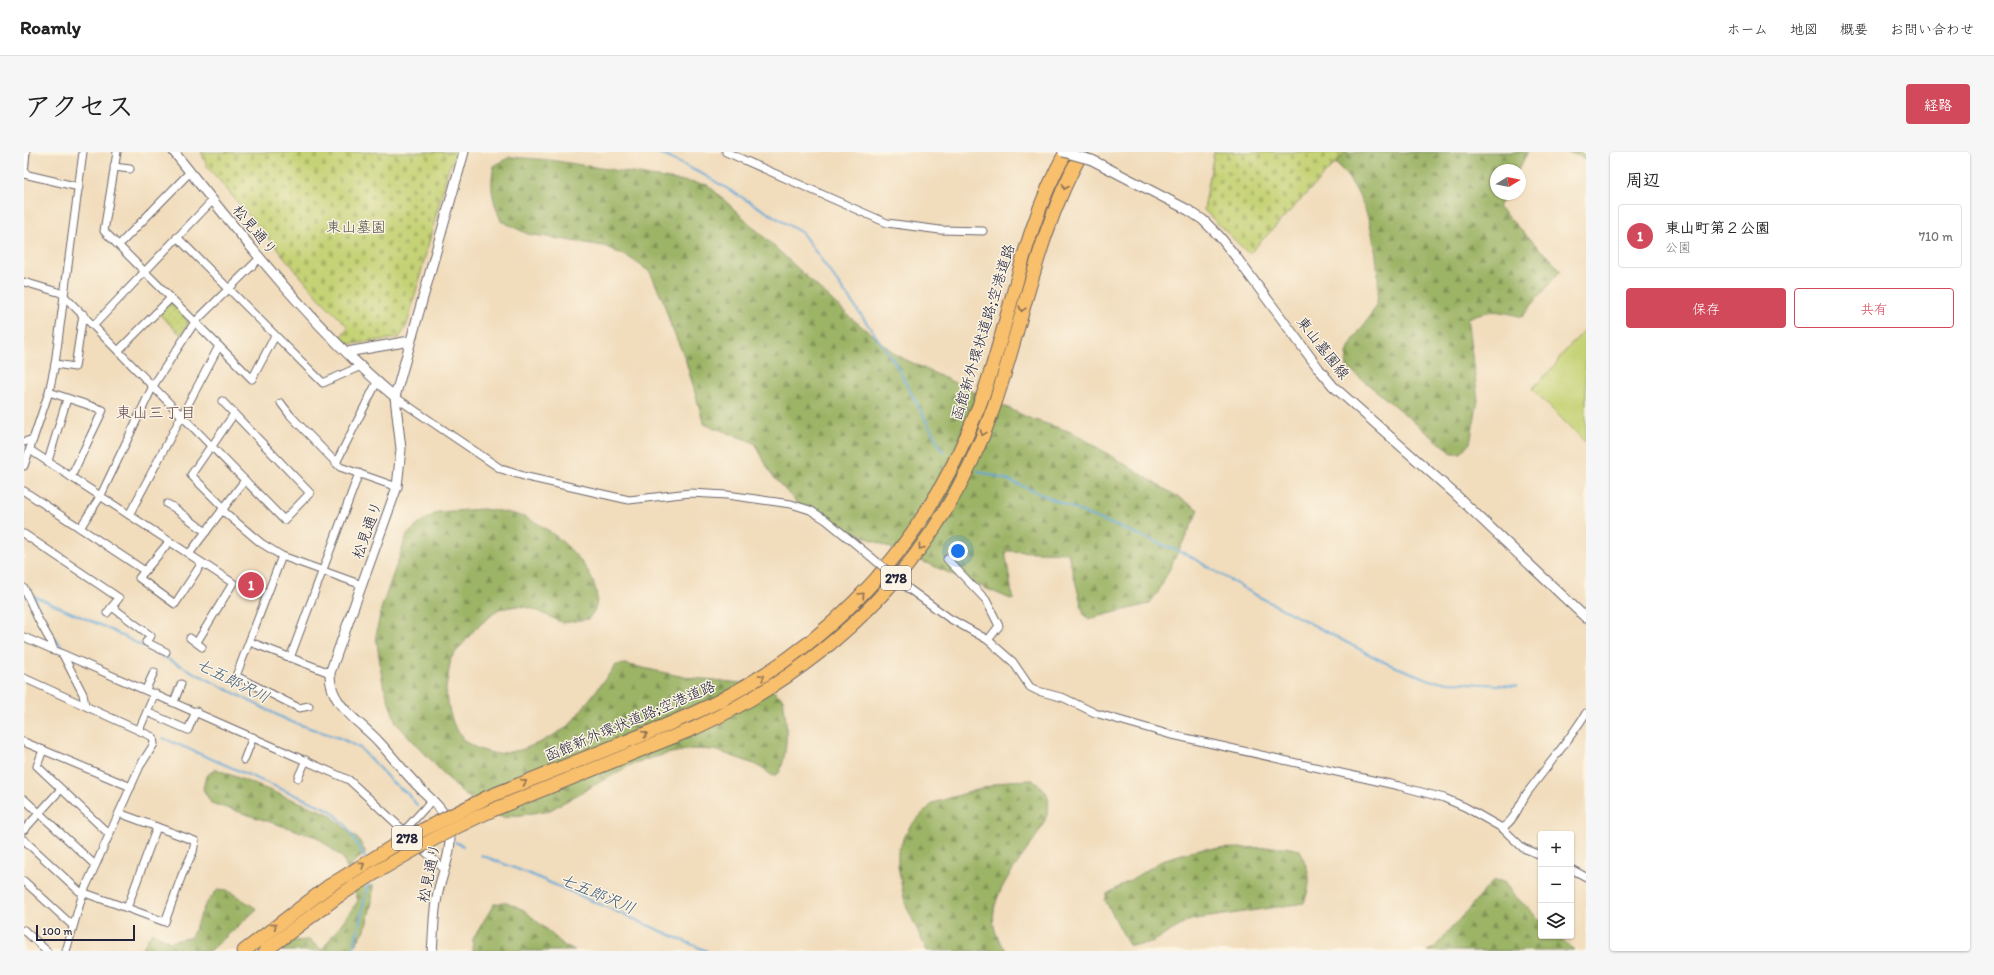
<!DOCTYPE html>
<html lang="ja">
<meta charset="utf-8">
<style>
:root{--surface:#fff;--page:#f6f6f6;--text:#222;--muted:#767676;--line:#e0e0e0;--accent:#d1495b}
body{margin:0;font-family:Itim,"Klee One",sans-serif;background:var(--page);color:var(--text)}
.controls{position:absolute;right:12px;bottom:12px;display:grid;overflow:hidden;border-radius:4px;box-shadow:0 1px 3px #0004}
.controls button{width:36px;height:36px;display:grid;place-items:center;padding:0;border:0;border-bottom:1px solid var(--line);background:var(--surface);color:var(--text);font:20px sans-serif}
.compass{position:absolute;left:1466px;top:12px;width:36px;height:36px;border-radius:50%;background:var(--surface);box-shadow:0 1px 3px #0004;rotate:80deg}
.scale{position:absolute;left:12px;bottom:10px;width:99px;box-sizing:border-box;padding-left:4px;border:2px solid #22223b;border-top:0;font-size:11px;line-height:14px;white-space:nowrap;color:#22223b;-webkit-text-stroke:3px #fcf5e5;paint-order:stroke}
.you{position:absolute;left:934px;top:399px;width:14px;height:14px;margin:-10px;border:3px solid #fff;border-radius:50%;background:#1a73e8;box-shadow:0 0 0 6px #1a73e833}
.badge{display:grid;place-items:center;width:26px;height:26px;border-radius:50%;background:var(--accent);color:#fff;font-size:13px;font-weight:700}
.pin{position:absolute;translate:-50% -50%;border:2px solid #fff;box-shadow:0 1px 4px #0006}
.list{margin:0;padding:0;list-style:none}
h2{display:flex;justify-content:space-between;align-items:center;height:52px;margin:0;padding:0 16px;font-size:17px}
h2 small{font-size:13px;font-weight:400;color:var(--muted)}
.list li{display:grid;grid-template-columns:26px 1fr auto;gap:12px;align-items:center;box-sizing:border-box;height:64px;margin:0 8px 8px;padding:0 8px;border:1px solid var(--line);border-radius:4px}
.list b{display:block;font-size:15px;white-space:nowrap}
.list p{margin:0;font-size:13px;white-space:nowrap;color:var(--muted)}
.list em{font-size:13px;font-style:normal;color:var(--muted)}
.actions{display:flex;gap:8px;padding:12px 16px}
.actions a{flex:1;padding:9px 0;border:1px solid var(--accent);border-radius:4px;text-align:center;font-size:14px;color:var(--accent)}
.actions .main{background:var(--accent);color:#fff}
.icon{flex:none;width:22px;height:22px;fill:none;stroke:currentColor;stroke-width:2;stroke-linecap:round;stroke-linejoin:round}
.map{position:relative;flex:none;width:1562px;height:799px;overflow:hidden;border-radius:4px}
header{display:flex;align-items:center;gap:24px;box-sizing:border-box;height:56px;padding:0 20px;background:var(--surface);border-bottom:1px solid var(--line)}
header strong{font-size:19px}
nav{display:flex;gap:22px;margin-inline-start:auto;font-size:14px}
.intro{display:flex;align-items:center;justify-content:space-between;box-sizing:border-box;height:96px;padding:0 24px}
h1{margin:0;font-size:28px}
.button{padding:10px 18px;border-radius:4px;background:var(--accent);color:#fff;font-size:14px;font-weight:700}
main{display:flex;gap:24px;padding:0 24px}
aside{flex:1;background:var(--surface);border-radius:4px;box-shadow:0 1px 3px #0004}
.map>svg:first-child{display:block}
</style>
<header>
<strong>Roamly</strong>
<nav><a>ホーム</a><a>地図</a><a>概要</a><a>お問い合わせ</a></nav>
</header>
<div class="intro"><h1>アクセス</h1><a class="button">経路</a></div>
<main>
<div class="map">
<svg width="1562" height="799" viewBox="0 0 1562 799">
<defs>
<pattern id="grass-dots" width="8" height="8" patternUnits="userSpaceOnUse"><rect width="8" height="8" fill="#c5d274"/><path d="M2 2h.1M6 6h.1" fill="none" stroke="#a9b465" stroke-width="1.8" stroke-linecap="round"/></pattern>
<pattern id="forest-firs" width="22" height="20" patternUnits="userSpaceOnUse"><rect width="22" height="20" fill="#9cb466"/><path d="M5 1l3.5 6h-7zM16 11l3.5 6h-7z" fill="#7f9255"/></pattern>
<pattern id="cemetery-stones" width="16" height="16" patternUnits="userSpaceOnUse"><rect width="16" height="16" fill="#c5d274"/><path d="M2 7V4a2 2 0 0 1 4 0v3zM10 15v-3a2 2 0 0 1 4 0v3z" fill="#a9b465"/></pattern>
</defs>
<rect width="100%" height="100%" fill="#fcf5e5"/>
<filter id="ink" filterUnits="userSpaceOnUse"><feTurbulence type="fractalNoise" baseFrequency=".025" numOctaves="2"/><feDisplacementMap in="SourceGraphic" scale="8" xChannelSelector="R" yChannelSelector="G"/><feConvolveMatrix kernelMatrix="1 2 1 2 8 2 1 2 1" color-interpolation-filters="sRGB"/></filter>
<filter id="wash" filterUnits="userSpaceOnUse"><feTurbulence type="fractalNoise" baseFrequency=".012" numOctaves="4" result="noise"/><feDisplacementMap in="SourceGraphic" scale="16" xChannelSelector="R" yChannelSelector="G"/><feGaussianBlur stdDeviation="0.9" result="paint"/><feColorMatrix in="noise" values="0 0 0 0 0 0 0 0 0 0 0 0 0 0 0 0 0 1.4 0 .05"/><feComposite in="paint" operator="in"/></filter>
<g filter="url(#wash)">
<rect width="100%" height="100%" fill="#f1dcbb"/>
<g fill="url(#grass-dots)" stroke="#747a58">
<polygon points="145,152 149,152 164,168 164,171 157,183 135,162"/>
<polygon points="219,422 240,436 236,443 214,429"/>
</g>
<g fill="url(#forest-firs)" stroke="#5f6b50">
<path d="M1299 0H1504L1494 18H1472V42H1481L1474 55 1537 118 1498 165C1473 158 1468 157 1443 166L1454 248 1446 291 1437 301H1428L1323 215C1318 191 1344 174 1352 153 1356 141 1354 125 1353 113 1350 80 1341 45 1319 19 1313 12 1305 6 1299 0Z"/>
<polygon points="1544,0 1562,0 1562,7"/>
<path d="M486 5 526 8 684 33 826 165 874 204 1005 266 1050 281 1175 358 1134 440 1125 452 1064 467 1060 463 1044 401 981 399 989 448 780 359 747 322 731 291 680 272 661 206 647 174 639 148 626 120 606 106 580 94 504 82 477 69C469 48 465 37 470 14Z"/>
<path d="M459 357C475 359 493 361 507 368 533 380 580 423 572 454 571 459 567 463 564 467L539 471 507 456 493 454 475 457 451 477 427 506 422 536 423 550 429 571 440 589 454 597 473 602 497 598 517 590 544 575 592 513 601 512 660 525 726 532 747 537 759 547C763 571 765 599 755 621L749 624 733 613 691 598 667 597 642 602 610 611 526 658 479 666 438 641 372 571 359 532 352 484 357 457 383 383 397 370 414 360Z"/>
<polygon points="192,617 305,662 335,688 342,701 327,712 339,736 349,733 348,750 341,778 327,799 258,799 268,789 285,788 298,798 334,749 319,706 293,685 187,651 179,637 182,624"/>
<path d="M1009 628C1013 632 1020 636 1022 640 1042 685 932 742 983 799H903L881 751 874 714V699L886 674 909 651 983 629Z"/>
<path d="M1261 695 1276 698C1285 722 1289 726 1280 751L1166 768 1130 789 1116 793H1105L1081 748 1083 742 1141 707 1176 697Z"/>
<polygon points="1469,729 1480,729 1487,740 1517,769 1517,784 1533,784 1551,799 1403,799 1410,796"/>
<polygon points="194,737 203,738 233,757 186,799 117,799 128,780 146,790 167,785 181,753"/>
<polygon points="482,750 500,758 541,794 551,799 448,799 449,787 470,752"/>
</g>
<g fill="url(#cemetery-stones)" stroke="#747a58">
<polygon points="177,0 433,0 424,18 383,173 375,186 326,192 316,186 324,175 296,147 183,14"/>
<polygon points="1190,0 1322,0 1225,102 1180,58"/>
</g>
<polygon fill="#c5d274" stroke="#747a58" points="1562,176 1562,289 1561,290 1508,237 1533,211 1535,206"/>
<g fill="none" stroke-linecap="round" stroke-linejoin="round">
<g stroke="#62a8d8" stroke-width="2">
<polyline points="633,0 682,24 778,81 870,209 919,300"/>
<polyline points="954,319 984,328 1065,363 1162,402 1228,441 1362,511 1409,529 1493,534"/>
<polyline points="5,442 83,476 265,569 318,587 336,596 369,631 384,642 393,653"/>
<path d="M10 445C19 466 27 490 47 502"/>
<polyline points="139,586 306,658 322,673 341,706"/>
<polyline points="431,690 439,694"/>
<polyline points="457,703 506,722 683,799"/>
<polyline points="329,799 344,732"/>
</g>
</g>
</g>
<g filter="url(#ink)">
<g fill="none" stroke-linecap="round" stroke-linejoin="round">
<g stroke="#6a6368" stroke-width="9">
<g id="minor">
<polyline points="2,0 0,22 55,35"/>
<polyline points="93,0 80,79 228,227 251,184"/>
<polyline points="702,0 863,71 916,78 959,79"/>
<polyline points="90,15 106,17"/>
<polyline points="153,85 299,231 337,214"/>
<polyline points="95,93 166,20"/>
<polyline points="0,130 37,141 41,145 260,368 286,341 198,249"/>
<polyline points="70,173 189,48"/>
<polyline points="95,198 147,146"/>
<polyline points="31,212 51,215 59,162"/>
<polyline points="25,240 79,258 47,325"/>
<polyline points="371,245 477,317 503,325 605,348 666,341 703,343 767,352 786,358 802,368 846,404"/>
<polyline points="257,251 266,263 316,315 373,335"/>
<polyline points="0,290 9,287"/>
<polyline points="187,294 167,323 200,356"/>
<polyline points="188,294 210,262"/>
<polyline points="6,298 209,431 173,490"/>
<polyline points="24,309 43,247"/>
<polyline points="312,311 353,230"/>
<polyline points="0,314 25,240 31,212 59,0"/>
<polyline points="0,339 121,419"/>
<polyline points="143,352 149,355 182,380"/>
<polyline points="198,358 237,391 258,404 338,433"/>
<polyline points="105,363 195,194"/>
<polyline points="56,376 76,345 129,234 171,170 236,106"/>
<polyline points="0,382 95,446 83,461"/>
<polyline points="145,390 115,426 151,452 178,411"/>
<polyline points="165,402 221,328"/>
<polyline points="258,404 212,524 275,556 285,554"/>
<polyline points="923,407 962,448 975,474 964,488"/>
<polyline points="0,436 14,467 27,490 30,499"/>
<path d="M885 437 925 466 964 488 989 510 1006 535 1014 539 1040 546 1071 561 1144 582 1375 634 1420 646 1441 655 1478 676C1491 668 1495 653 1503 641 1523 614 1545 589 1562 561"/>
<polyline points="88,455 127,484 122,490 142,500"/>
<polyline points="0,485 325,628 388,686"/>
<polyline points="166,486 178,495"/>
<polyline points="226,490 306,521"/>
<polyline points="39,503 59,542 61,553"/>
<polyline points="266,506 335,321"/>
<polyline points="0,526 129,585 130,592 116,614 59,741 42,799"/>
<polyline points="122,537 130,520"/>
<polyline points="150,550 157,532"/>
<polyline points="123,560 164,578 172,559"/>
<polyline points="115,578 131,541"/>
<polyline points="0,590 107,635"/>
<polyline points="19,598 13,614 85,682"/>
<polyline points="220,608 229,585"/>
<polyline points="274,626 282,608"/>
<polyline points="0,647 71,713"/>
<polyline points="95,661 171,689 169,700 158,723 141,770 103,756"/>
<polyline points="1478,676 1499,696 1517,703"/>
<polyline points="0,678 37,637"/>
<polyline points="380,679 408,648"/>
<polyline points="0,688 55,739 103,756 133,675"/>
<polyline points="395,694 420,717"/>
<polyline points="1547,717 1562,725"/>
<polyline points="0,729 48,773"/>
<polyline points="0,778 23,799"/>
</g>
</g>
<g stroke="#6a6368" stroke-width="11">
<g id="tertiary">
<path d="M150 0C218 85 287 174 371 245L377 297 373 335 306 521C305 554 336 569 355 590 368 604 380 620 393 633 405 646 420 656 424 673 431 697 417 722 413 745 409 762 410 781 408 799"/>
<polyline points="1068,8 1164,58 1179,68 1196,85 1212,105 1295,217 1309,234 1431,342 1562,466"/>
<polyline points="323,200 386,189"/>
<polyline points="371,245 440,0"/>
</g>
</g>
<g stroke="#6a6368" stroke-width="15">
<g id="motorway">
<path d="M464 645C511 626 559 607 606 588 636 576 666 564 695 549 819 484 905 384 955 254 987 170 997 79 1042 0"/>
<path d="M471 657 671 576C812 511 917 405 969 257 999 171 1013 80 1058 0"/>
<polyline points="220,799 305,734"/>
<polyline points="241,799 313,745"/>
</g>
</g>
<use href="#minor" stroke="#fff" stroke-width="7"/>
<use href="#tertiary" stroke="#fff" stroke-width="9"/>
<use href="#motorway" stroke="#f8bf6c" stroke-width="13"/>
<g stroke="#6a6368" stroke-width="9" stroke-linecap="butt">
<polyline id="minor-bridge" points="846,404 885,437"/>
</g>
<g stroke="#6a6368" stroke-width="11" stroke-linecap="butt">
<polyline id="tertiary-bridge" points="1039,0 1068,8"/>
</g>
<g stroke="#6a6368" stroke-width="15" stroke-linecap="butt">
<g id="motorway-bridge">
<polyline points="305,734 379,688 464,645"/>
<path d="M313 745C364 712 416 681 471 657"/>
</g>
</g>
<use href="#minor-bridge" stroke="#fff" stroke-width="7"/>
<use href="#tertiary-bridge" stroke="#fff" stroke-width="9"/>
<use href="#motorway-bridge" stroke="#f8bf6c" stroke-width="13"/>
</g>
<defs><path id="oneway-chevron" d="M-2-3.5L2.5 0L-2 3.5" fill="none" stroke-width="1.6" stroke-linecap="round" stroke-linejoin="round"/></defs>
<g stroke="#8d7054">
<use href="#oneway-chevron" transform="translate(1041 35) rotate(113)"/>
<use href="#oneway-chevron" transform="translate(998 157) rotate(106)"/>
<use href="#oneway-chevron" transform="translate(959 281) rotate(111)"/>
<use href="#oneway-chevron" transform="translate(897 395) rotate(127)"/>
<use href="#oneway-chevron" transform="translate(838 443) rotate(-46)"/>
<use href="#oneway-chevron" transform="translate(738 525) rotate(-31)"/>
<use href="#oneway-chevron" transform="translate(621 582) rotate(-22)"/>
<use href="#oneway-chevron" transform="translate(500 630) rotate(-22)"/>
<use href="#oneway-chevron" transform="translate(338 713) rotate(-33)"/>
<use href="#oneway-chevron" transform="translate(250 774) rotate(-38)"/>
</g>
</g>
<g text-anchor="middle" stroke-width="3" stroke-linejoin="round" paint-order="stroke">
<g fill="#fcf5e5" stroke="#63616e" stroke-width="1">
<rect x="857" y="414" width="30" height="24" rx="3"/>
<rect x="368" y="674" width="30" height="24" rx="3"/>
</g>
<g font-size="14" font-weight="bold" fill="#22223b">
<text x="872" y="431">278</text>
<text x="383" y="691">278</text>
</g>
<g font-size="15" fill="#53574c" stroke="#fcf5e5">
<text x="332" y="80">東山墓園</text>
</g>
<g font-size="15" fill="#22223b" stroke="#fcf5e5">
<text transform="translate(231 78) rotate(50)" y="5">松見通り</text>
<text transform="translate(959 180) rotate(-73)" y="5">函館新外環状道路;空港道路</text>
<text transform="translate(1299 196) rotate(52)" y="5">東山墓園線</text>
<text transform="translate(343 378) rotate(-70)" y="5">松見通り</text>
<text transform="translate(606 569) rotate(-23)" y="5">函館新外環状道路;空港道路</text>
<text transform="translate(405 721) rotate(-78)" y="5">松見通り</text>
</g>
<g font-size="16" fill="#634b57" stroke="#fcf5e5">
<text x="132" y="266">東山三丁目</text>
</g>
<g font-size="16" font-style="italic" fill="#3c587a" stroke="#fcf5e5">
<text transform="translate(209 528) rotate(27)" y="6">七五郎沢川</text>
<text transform="translate(574 741) rotate(23)" y="6">七五郎沢川</text>
</g>
</g>
</svg>
<div class="controls">
<button>+</button>
<button>−</button>
<button><svg class="icon" aria-label="layers" viewBox="0 0 24 24"><path d="M12 4l9 5-9 5-9-5zM3 14l9 5 9-5"/></svg></button>
</div>
<svg class="compass" viewBox="-18 -18 36 36"><path d="M0-13l5 13h-10z" fill="#e53935"/><path d="M0 13l5-13h-10z" fill="#767676"/></svg>
<div class="scale">100 m</div>
<div class="you"></div>
<div class="pin badge" style="left:227px;top:433px">1</div>
</div>
<aside>
<h2>周辺<small></small></h2>
<ul class="list">
<li><span class="badge">1</span><div><b>東山町第２公園</b><p>公園</p></div><em>710 m</em></li>
</ul>
<div class="actions"><a class="main">保存</a><a>共有</a></div>
</aside>
</main>
